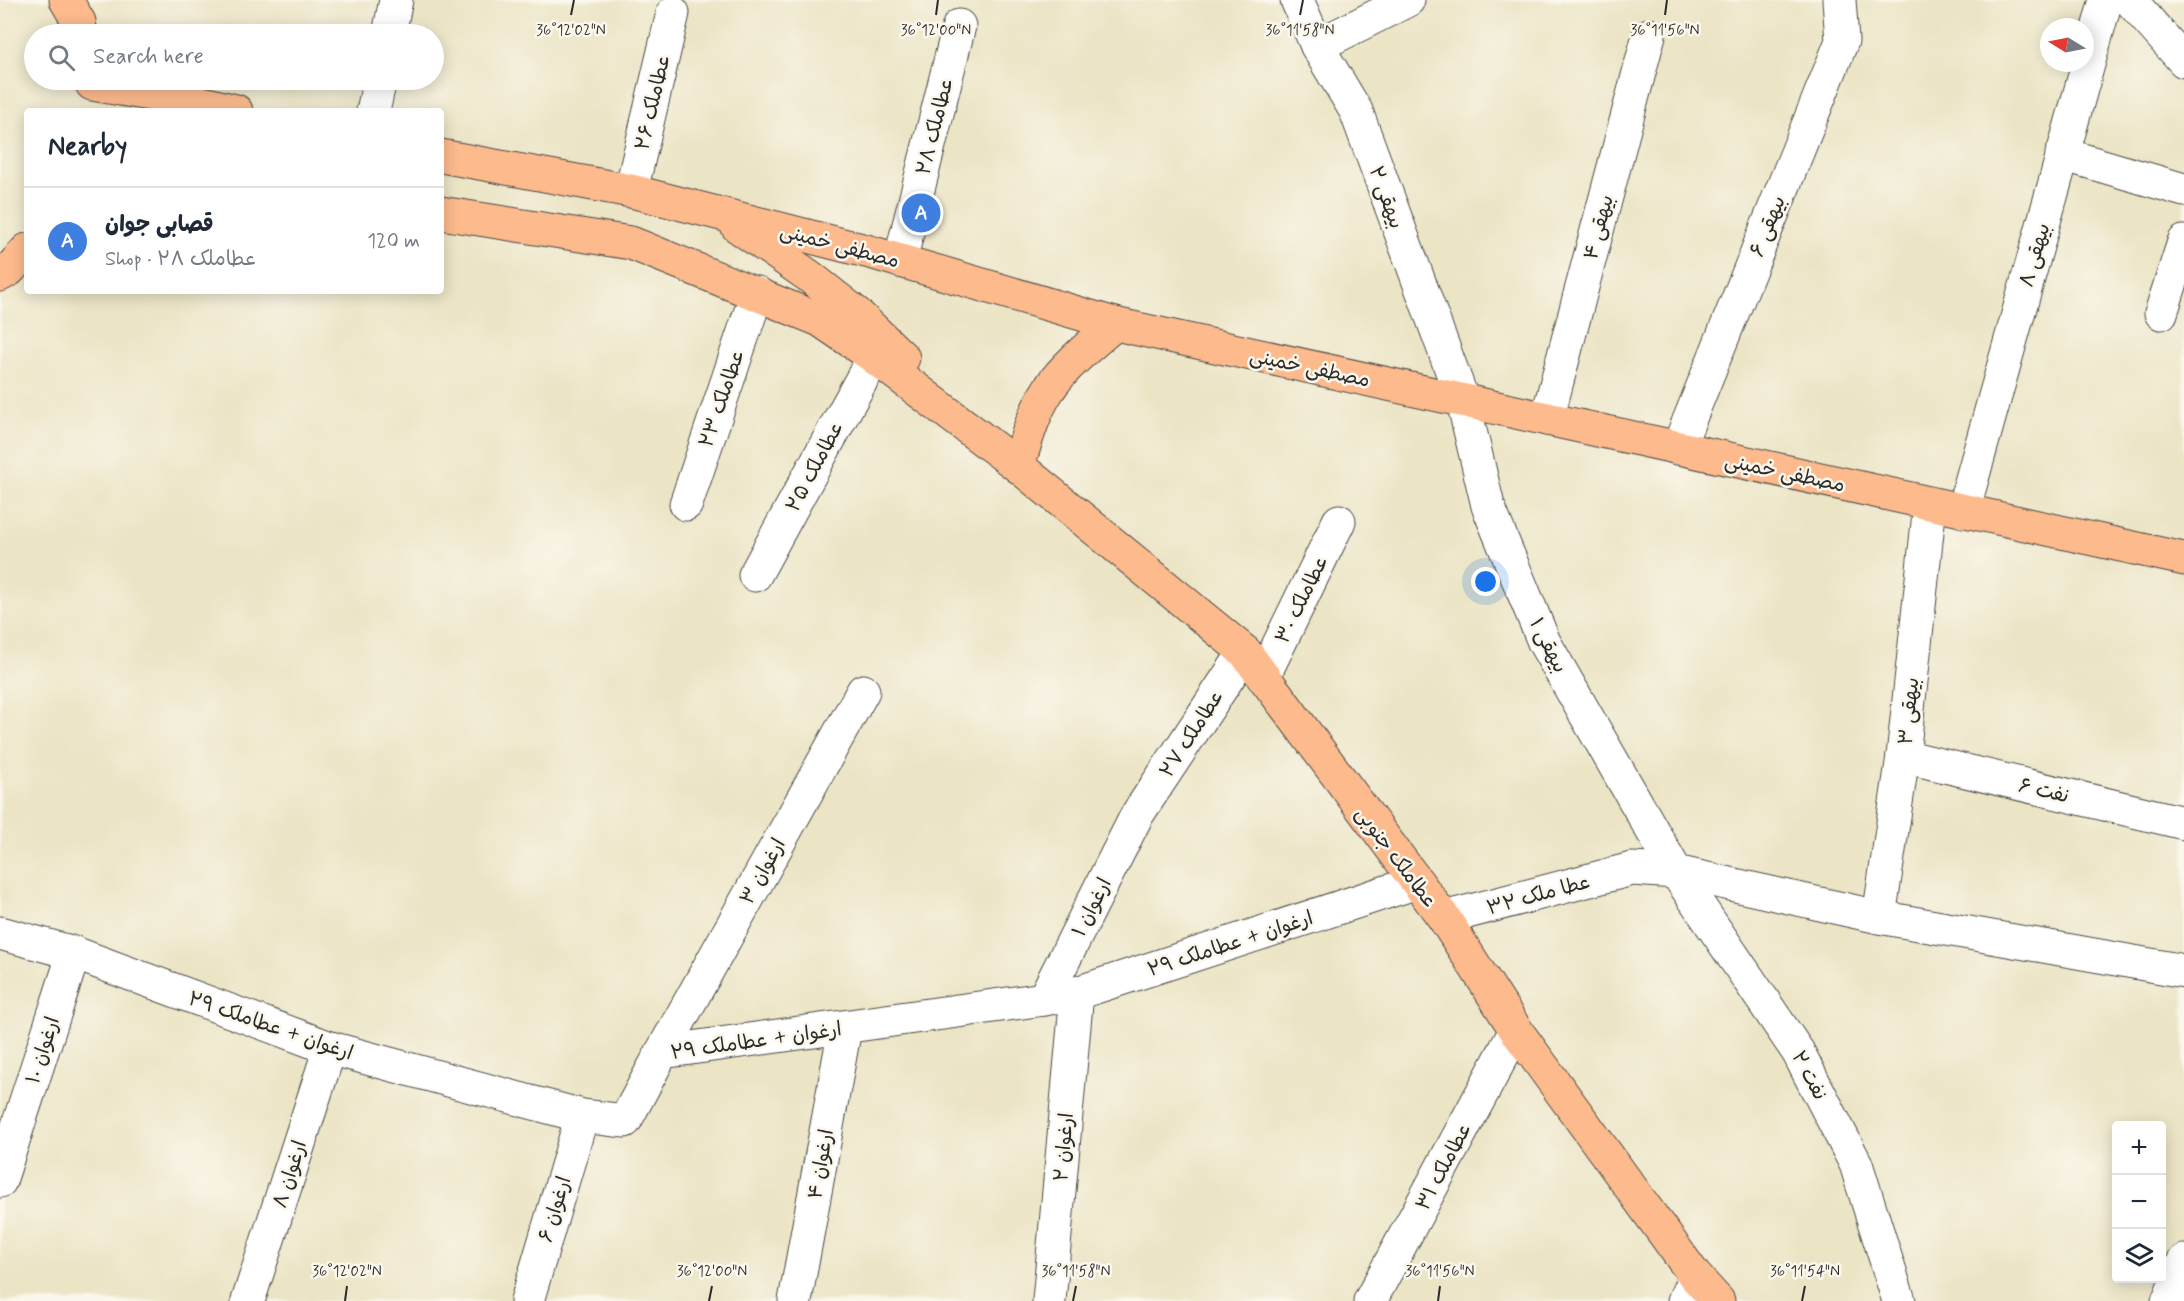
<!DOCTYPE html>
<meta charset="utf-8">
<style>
:root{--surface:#fff;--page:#f2f2f3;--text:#1f2937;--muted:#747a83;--line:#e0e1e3;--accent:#b45309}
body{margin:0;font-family:Mynerve,"Playpen Sans Arabic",sans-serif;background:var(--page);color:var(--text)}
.controls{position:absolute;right:18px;bottom:18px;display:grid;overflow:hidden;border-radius:6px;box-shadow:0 3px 15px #0003}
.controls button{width:54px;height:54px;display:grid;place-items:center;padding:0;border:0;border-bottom:2px solid var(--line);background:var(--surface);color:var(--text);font:30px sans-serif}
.compass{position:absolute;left:2040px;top:18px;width:54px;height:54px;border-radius:50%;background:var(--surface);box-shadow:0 3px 15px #0003;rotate:280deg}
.you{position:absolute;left:1486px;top:582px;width:21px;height:21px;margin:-15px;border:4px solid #fff;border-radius:50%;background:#1a73e8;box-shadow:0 0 0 9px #1a73e833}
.badge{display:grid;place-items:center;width:39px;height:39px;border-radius:50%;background:var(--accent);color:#fff;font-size:20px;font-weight:700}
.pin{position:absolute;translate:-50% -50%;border:3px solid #fff;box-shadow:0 2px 6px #0006}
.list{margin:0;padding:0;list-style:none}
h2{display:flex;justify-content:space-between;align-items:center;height:78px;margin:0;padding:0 24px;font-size:26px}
h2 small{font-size:20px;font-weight:400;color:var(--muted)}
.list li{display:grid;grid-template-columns:39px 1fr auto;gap:18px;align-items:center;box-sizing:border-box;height:108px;padding:0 24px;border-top:2px solid var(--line)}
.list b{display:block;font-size:22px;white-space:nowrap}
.list p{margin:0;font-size:20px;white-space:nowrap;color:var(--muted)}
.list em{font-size:20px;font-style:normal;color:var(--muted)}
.icon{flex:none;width:33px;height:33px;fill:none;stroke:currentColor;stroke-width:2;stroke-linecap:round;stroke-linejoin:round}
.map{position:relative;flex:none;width:2184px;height:1301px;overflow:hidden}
.search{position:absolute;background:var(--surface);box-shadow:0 3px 15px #0003;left:24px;top:24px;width:420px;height:66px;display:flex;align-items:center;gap:15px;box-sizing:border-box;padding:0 21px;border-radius:33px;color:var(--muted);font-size:22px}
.panel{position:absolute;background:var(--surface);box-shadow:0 3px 15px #0003;left:24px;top:108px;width:420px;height:186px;border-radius:6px}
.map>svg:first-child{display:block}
</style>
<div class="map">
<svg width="2184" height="1301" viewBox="0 0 2184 1301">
<rect width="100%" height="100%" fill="#fbf7ec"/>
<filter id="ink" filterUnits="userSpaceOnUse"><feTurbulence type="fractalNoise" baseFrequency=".0167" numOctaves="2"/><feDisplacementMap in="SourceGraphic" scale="12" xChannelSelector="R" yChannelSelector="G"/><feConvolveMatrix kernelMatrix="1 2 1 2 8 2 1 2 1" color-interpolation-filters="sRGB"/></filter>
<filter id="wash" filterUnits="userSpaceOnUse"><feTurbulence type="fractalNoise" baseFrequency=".008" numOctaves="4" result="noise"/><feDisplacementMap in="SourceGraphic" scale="24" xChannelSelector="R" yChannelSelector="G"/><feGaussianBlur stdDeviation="1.35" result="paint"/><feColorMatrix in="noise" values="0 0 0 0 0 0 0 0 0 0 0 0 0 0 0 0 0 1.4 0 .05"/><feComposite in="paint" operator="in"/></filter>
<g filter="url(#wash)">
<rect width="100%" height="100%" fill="#ebe4c5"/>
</g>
<g filter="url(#ink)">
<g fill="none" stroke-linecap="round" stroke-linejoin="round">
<g stroke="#484742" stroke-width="35">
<g id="minor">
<polyline points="1297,0 1317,46 1356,111 1463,401 1488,506 1544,642 1676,872 1798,1052 1856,1164 1899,1301"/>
<polyline points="2130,0 2184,61"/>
<polyline points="389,34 396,0"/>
<polyline points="1317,46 1408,0"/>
<polyline points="373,111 380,80"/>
<polyline points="2062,154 2184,190"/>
<polyline points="631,191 673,13"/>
<polyline points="900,261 959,26"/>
<polyline points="2161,313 2184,242"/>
<polyline points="1547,419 1649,35"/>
<polyline points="1678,448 1842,41 1839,0"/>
<polyline points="686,504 757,293"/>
<polyline points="1963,511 2106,0"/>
<polyline points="755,575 874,357"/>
<polyline points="1263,677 1339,521"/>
<polyline points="1903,756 2184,823"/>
<polyline points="1879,917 1903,756 1930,504"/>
<polyline points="1444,918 1632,869 1676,872 1879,917 2184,971"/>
<polyline points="0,933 74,953 330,1048 582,1116 625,1121 662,1052 1044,999 1077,993 1417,882"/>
<polyline points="1044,999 1137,815 1245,652"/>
<polyline points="662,1052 863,691"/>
<polyline points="0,1181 74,953"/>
<polyline points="248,1301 330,1048"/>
<polyline points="527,1301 582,1116"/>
<polyline points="795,1301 845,1028"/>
<polyline points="1049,1301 1077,993"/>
<polyline points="1370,1301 1516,1030"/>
<polyline points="1684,1301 1695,1276"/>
<polyline points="2168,1301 2184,1261"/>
</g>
</g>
<g stroke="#484742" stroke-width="35">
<g id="major">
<polyline points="66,0 79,22 81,34"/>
<polyline points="92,84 207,104 236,111"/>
<polyline points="441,156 631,191 870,252 1115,324 2184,559"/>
<polyline points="441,213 631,243 820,320 874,357 1018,466 1245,652 1444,918 1516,1030 1695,1276 1718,1301"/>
<polyline points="737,226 809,276 856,313 903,358"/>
<polyline points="0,275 9,270 27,250"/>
<path d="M1018 466C1026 440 1034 411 1049 389 1063 367 1095 341 1115 324"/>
</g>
</g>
<use href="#minor" stroke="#fff" stroke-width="33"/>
<use href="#major" stroke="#fcba8d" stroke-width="33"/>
</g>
</g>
<path fill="none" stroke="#2b2b2b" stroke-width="2" d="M571 15 574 0M936 15 938 0M1300 15 1303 0M1665 15 1667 0M345 1301 347 1286M709 1301 712 1286M1073 1301 1076 1286M1438 1301 1440 1286M1802 1301 1805 1286"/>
<g text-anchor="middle" stroke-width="5" stroke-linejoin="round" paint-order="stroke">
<g font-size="20" fill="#2b2b2b" stroke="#fbf7ec">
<text transform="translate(652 102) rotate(-77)" y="7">عطاملک ۲۶</text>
<text transform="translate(934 126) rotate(-76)" y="7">عطاملک ۲۸</text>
<text transform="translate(1387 197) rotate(70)" y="7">بیهقی ۲</text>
<text transform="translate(1767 226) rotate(-68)" y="7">بیهقی ۶</text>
<text transform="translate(1598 227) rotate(-75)" y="7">بیهقی ۴</text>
<text transform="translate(840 245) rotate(15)" y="7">مصطفی خمینی</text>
<text transform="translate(2034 255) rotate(-74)" y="7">بیهقی ۸</text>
<text transform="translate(1310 367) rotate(12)" y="7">مصطفی خمینی</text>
<text transform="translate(721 398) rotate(-71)" y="7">عطاملک ۲۳</text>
<text transform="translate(814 466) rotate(-62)" y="7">عطاملک ۲۵</text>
<text transform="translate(1785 472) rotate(12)" y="7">مصطفی خمینی</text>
<text transform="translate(1301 599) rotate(-64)" y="7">عطاملک ۳۰</text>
<text transform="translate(1549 645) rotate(63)" y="7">بیهقی ۱</text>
<text transform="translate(1908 711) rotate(-84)" y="7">بیهقی ۳</text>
<text transform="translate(1191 733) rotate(-57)" y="7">عطاملک ۲۷</text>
<text transform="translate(2044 790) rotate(13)" y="7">نفت ۶</text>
<text transform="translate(1397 857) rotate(53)" y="7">عطاملک جنوبی</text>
<text transform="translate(762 871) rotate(-61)" y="7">ارغوان ۳</text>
<text transform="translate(1538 894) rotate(-15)" y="7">عطا ملک ۳۲</text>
<text transform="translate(1091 907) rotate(-63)" y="7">ارغوان ۱</text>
<text transform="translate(1230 943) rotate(-18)" y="7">ارغوان + عطاملک ۲۹</text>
<text transform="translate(271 1025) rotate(19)" y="7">ارغوان + عطاملک ۲۹</text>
<text transform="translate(756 1040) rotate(-8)" y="7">ارغوان + عطاملک ۲۹</text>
<text transform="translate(42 1050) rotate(-72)" y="7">ارغوان ۱۰</text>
<text transform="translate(1810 1075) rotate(62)" y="7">نفت ۲</text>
<text transform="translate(1063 1147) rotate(-85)" y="7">ارغوان ۲</text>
<text transform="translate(820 1164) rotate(-80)" y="7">ارغوان ۴</text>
<text transform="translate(1443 1166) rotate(-62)" y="7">عطاملک ۳۱</text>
<text transform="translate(289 1174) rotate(-72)" y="7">ارغوان ۸</text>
<text transform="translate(554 1209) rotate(-73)" y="7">ارغوان ۶</text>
</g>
</g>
<g font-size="15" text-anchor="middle" fill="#2b2b2b" stroke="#fbf7ec" stroke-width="5" stroke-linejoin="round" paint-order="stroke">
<text x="571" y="35">36°12'02"N</text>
<text x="936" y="35">36°12'00"N</text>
<text x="1300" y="35">36°11'58"N</text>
<text x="1665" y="35">36°11'56"N</text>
<text x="347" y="1276">36°12'02"N</text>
<text x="712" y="1276">36°12'00"N</text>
<text x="1076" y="1276">36°11'58"N</text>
<text x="1440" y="1276">36°11'56"N</text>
<text x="1805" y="1276">36°11'54"N</text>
</g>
</svg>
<div class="controls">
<button>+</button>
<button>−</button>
<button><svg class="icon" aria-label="layers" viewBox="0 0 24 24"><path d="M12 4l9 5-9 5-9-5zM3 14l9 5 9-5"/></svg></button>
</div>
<svg class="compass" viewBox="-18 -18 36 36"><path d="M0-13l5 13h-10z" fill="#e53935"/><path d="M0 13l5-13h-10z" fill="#747a83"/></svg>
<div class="you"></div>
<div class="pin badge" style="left:921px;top:213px;background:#3f7fe0">A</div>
<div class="search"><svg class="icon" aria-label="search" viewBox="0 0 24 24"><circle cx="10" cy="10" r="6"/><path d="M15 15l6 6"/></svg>Search here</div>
<section class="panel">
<h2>Nearby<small></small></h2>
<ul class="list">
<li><span class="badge" style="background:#3f7fe0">A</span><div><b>قصابی جوان</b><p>Shop · عطاملک ۲۸</p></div><em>120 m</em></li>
</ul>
</section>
</div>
